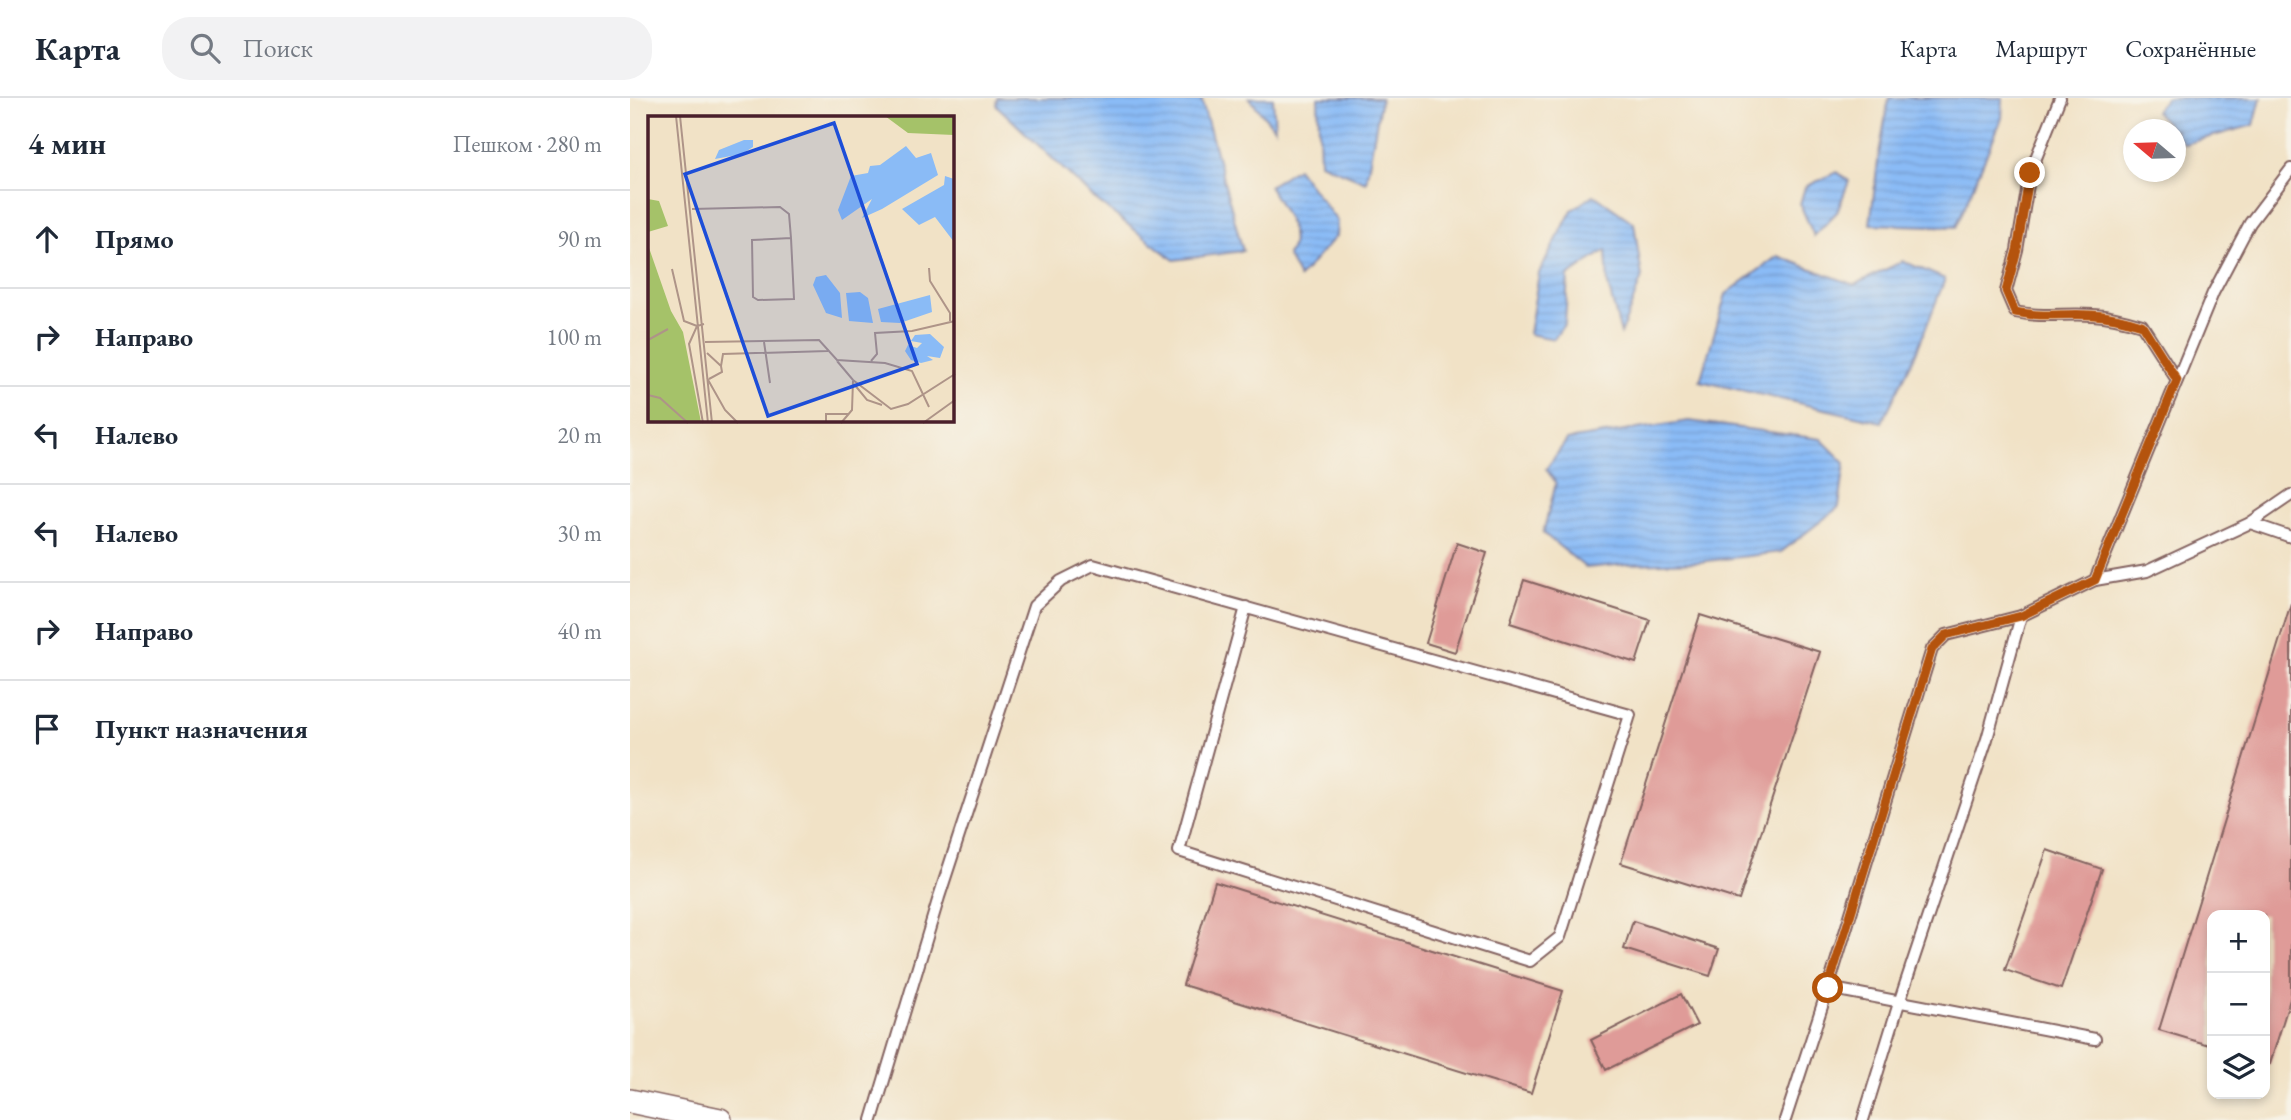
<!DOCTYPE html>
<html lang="ru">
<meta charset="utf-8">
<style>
:root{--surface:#fff;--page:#f2f2f3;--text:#1f2937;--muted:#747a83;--line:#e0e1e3}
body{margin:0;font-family:"EB Garamond",serif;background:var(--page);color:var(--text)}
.controls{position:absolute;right:21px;bottom:21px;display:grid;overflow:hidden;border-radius:14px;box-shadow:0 4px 10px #0003}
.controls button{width:63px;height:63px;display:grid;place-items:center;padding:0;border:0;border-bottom:2px solid var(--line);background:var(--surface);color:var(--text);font:35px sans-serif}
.compass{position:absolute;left:1493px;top:21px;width:63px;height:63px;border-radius:50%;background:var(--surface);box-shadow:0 4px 10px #0003;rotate:289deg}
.stop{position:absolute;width:21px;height:21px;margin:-16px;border:5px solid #b45309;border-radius:50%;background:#fff}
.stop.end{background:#b45309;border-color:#fff;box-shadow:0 2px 7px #0008}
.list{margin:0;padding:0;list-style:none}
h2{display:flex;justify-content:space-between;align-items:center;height:91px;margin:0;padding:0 28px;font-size:30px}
h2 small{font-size:23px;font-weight:400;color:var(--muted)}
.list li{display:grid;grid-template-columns:46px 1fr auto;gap:21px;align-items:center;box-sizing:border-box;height:98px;padding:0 28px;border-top:2px solid var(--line)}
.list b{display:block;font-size:26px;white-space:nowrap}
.list em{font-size:23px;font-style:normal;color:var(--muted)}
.icon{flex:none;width:38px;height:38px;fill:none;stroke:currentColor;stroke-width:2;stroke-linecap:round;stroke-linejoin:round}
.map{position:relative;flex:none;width:1661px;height:1022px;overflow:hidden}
header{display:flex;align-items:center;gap:42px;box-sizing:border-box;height:98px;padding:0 35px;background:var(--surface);border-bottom:2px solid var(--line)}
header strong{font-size:33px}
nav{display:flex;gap:38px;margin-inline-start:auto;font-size:24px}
.search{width:490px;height:63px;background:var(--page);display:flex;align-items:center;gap:18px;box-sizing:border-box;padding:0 24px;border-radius:28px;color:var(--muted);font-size:26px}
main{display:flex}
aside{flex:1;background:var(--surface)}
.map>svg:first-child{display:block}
</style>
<header>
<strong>Карта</strong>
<div class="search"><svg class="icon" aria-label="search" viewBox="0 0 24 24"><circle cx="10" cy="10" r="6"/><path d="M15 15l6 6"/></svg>Поиск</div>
<nav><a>Карта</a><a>Маршрут</a><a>Сохранённые</a></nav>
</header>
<main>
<aside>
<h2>4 мин<small>Пешком · 280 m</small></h2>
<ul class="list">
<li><svg class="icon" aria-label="ahead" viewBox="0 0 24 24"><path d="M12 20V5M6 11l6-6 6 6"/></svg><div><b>Прямо</b></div><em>90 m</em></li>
<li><svg class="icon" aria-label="right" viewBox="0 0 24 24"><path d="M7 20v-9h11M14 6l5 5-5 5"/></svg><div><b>Направо</b></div><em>100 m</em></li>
<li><svg class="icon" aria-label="left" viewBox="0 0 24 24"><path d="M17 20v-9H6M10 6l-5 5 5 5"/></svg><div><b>Налево</b></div><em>20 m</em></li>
<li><svg class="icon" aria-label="left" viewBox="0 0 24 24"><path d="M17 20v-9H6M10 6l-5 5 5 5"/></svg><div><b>Налево</b></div><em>30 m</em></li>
<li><svg class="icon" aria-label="right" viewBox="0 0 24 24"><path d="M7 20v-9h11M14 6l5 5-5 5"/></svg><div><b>Направо</b></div><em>40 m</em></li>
<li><svg class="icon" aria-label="arrive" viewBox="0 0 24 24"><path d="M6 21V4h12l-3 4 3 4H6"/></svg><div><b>Пункт назначения</b></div></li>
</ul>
</aside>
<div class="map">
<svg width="1661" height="1022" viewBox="0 0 1661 1022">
<defs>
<pattern id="water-rules" width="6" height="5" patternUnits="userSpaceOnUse" patternTransform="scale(1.75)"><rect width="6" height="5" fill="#8abbf6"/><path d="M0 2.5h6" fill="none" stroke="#79a0d3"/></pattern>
</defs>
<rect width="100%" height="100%" fill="#f7f3e8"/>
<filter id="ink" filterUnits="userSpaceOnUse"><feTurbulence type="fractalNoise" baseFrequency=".0143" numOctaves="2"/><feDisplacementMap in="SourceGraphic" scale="14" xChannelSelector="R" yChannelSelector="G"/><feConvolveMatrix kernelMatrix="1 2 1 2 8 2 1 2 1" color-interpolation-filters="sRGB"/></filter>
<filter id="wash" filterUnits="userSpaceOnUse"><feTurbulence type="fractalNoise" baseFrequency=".00686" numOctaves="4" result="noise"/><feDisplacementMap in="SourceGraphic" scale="28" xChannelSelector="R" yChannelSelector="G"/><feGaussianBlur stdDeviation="1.57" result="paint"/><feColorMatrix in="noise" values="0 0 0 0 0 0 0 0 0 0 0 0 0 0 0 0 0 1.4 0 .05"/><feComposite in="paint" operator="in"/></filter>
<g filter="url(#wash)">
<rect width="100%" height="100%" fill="#f1e2c6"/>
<g fill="url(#water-rules)" stroke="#6a6d90" stroke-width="2">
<polygon points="367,0 571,0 613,153 544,162 467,103 366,7"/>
<polygon points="619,0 643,0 645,31"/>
<polygon points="688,0 751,0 736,84 690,65"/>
<polygon points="1259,0 1373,0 1372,20 1326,129 1240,126 1249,56"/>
<polygon points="1536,0 1631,0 1624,27 1554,46 1546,36 1546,32 1542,31 1525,13"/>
<path d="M667 70 707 123 706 138 669 180 657 157C674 138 649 106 639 88Z"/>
<polygon points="1207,74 1219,83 1207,114 1184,138 1170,106 1175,89"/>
<polygon points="964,97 1004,125 1012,179 991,236 978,187 976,152 938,178 935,225 924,241 899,236 909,175 942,112"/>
<polygon points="1148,158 1224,187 1273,163 1315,181 1286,255 1252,324 1070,283 1096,196"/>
<polygon points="1059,323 1191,341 1215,365 1209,409 1151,454 1069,464 997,466 956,470 913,435 926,385 916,371 937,342"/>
</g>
<g id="blocks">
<g fill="#df9b98">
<polygon points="827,445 857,455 825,554 796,545"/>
<polygon points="894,482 1020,522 1006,565 880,525"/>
<polygon points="1661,505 1661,898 1640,966 1635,965 1635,817 1582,817 1582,948 1529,932"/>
<polygon points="1070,517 1190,554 1109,802 991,765"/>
<polygon points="1417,752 1472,771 1431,891 1375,872"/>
<polygon points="585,784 933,893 901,995 553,887"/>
<polygon points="1003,823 1089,851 1080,878 994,851"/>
<polygon points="1051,896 1067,927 976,972 961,942"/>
</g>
</g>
</g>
<g filter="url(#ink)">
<use href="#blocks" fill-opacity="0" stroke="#846361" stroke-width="2"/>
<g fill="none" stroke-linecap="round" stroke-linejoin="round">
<g stroke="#846361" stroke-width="14">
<g id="lane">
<path d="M1430 0 1400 75 1387 152 1376 193 1385 214C1414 220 1434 215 1463 217 1480 218 1496 222 1512 227L1547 282"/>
<polyline points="1620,425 1661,439"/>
<polyline points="1465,482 1517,473 1620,425 1661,397"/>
<polyline points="1198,890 1465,941"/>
<polyline points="242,1022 309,799 404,508 431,483 463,467 1000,617 930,839 900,863 549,753 616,509"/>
<polyline points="1155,1022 1198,890 1302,551 1316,537 1391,518 1465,482 1583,195 1620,125 1661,71"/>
<polyline points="1233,1022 1269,905 1357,641 1391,518"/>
</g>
</g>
<g stroke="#846361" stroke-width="26">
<polyline id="street" points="0,1003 90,1022"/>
</g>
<use href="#lane" stroke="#fff" stroke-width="10"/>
<use href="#street" stroke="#fff" stroke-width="23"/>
</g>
</g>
<g fill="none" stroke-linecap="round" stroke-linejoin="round" filter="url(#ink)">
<path stroke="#b45309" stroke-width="9" d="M1198 890 1302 551 1316 537 1391 518 1465 482 1547 282 1512 227C1496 222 1480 218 1463 217 1434 215 1414 220 1385 214L1376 193 1387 152 1400 75"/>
</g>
<g transform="translate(18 18)">
<rect width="306" height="306" fill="#f1e2c6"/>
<path d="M237 0H306V19L260 17ZM0 83 11 85 20 110 0 116ZM0 129 23 195 35 216 53 306H0Z" fill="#a5c269"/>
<path d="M96 24H105V31L94 38 67 43 71 34ZM258 30 268 42 283 37 290 59 234 93 214 102 224 83 194 104 190 94 203 60 220 57 222 50 232 49ZM297 60 306 63V126L287 101 271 109 254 93 296 69ZM178 159 192 177 194 202 178 197 165 169 168 161ZM212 176 220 182 225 207 201 205 198 177ZM282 179 284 196 252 207 233 206 230 193ZM282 218 296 231 292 242 279 240 285 244 273 247 263 244 257 235 260 229 269 232 274 227 263 225 267 219Z" fill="#8abbf6"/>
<path fill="none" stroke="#ae9488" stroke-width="2" d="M28 0 60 307M32 0 64 307M44 93 132 91 141 98 143 122 146 183 110 184 105 181 104 124 143 122M281 152 282 165 302 197V205M24 153 36 205 49 210M0 224 20 213M57 226 171 224 189 244 237 247 264 255 281 291M116 226 122 267M59 237 73 250 74 256 61 263M189 245 205 264 243 293 260 288 307 258M223 245 229 238 227 217 264 215 307 205M73 250 75 238 180 235M59 262 77 294 90 307M206 268 219 284 234 289M0 279 12 282 40 307M55 307 41 228 49 210 56 208M178 307V298H200M193 307 204 294 205 265M275 307 307 284"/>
<path fill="#1d4ed8" fill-opacity="0.15" stroke="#1d4ed8" stroke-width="3.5" d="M186 7 269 248 120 300 37 58Z"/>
<rect width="306" height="306" fill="none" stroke="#4a1f2b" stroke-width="3.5"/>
</g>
</svg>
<div class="controls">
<button>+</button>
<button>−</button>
<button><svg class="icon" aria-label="layers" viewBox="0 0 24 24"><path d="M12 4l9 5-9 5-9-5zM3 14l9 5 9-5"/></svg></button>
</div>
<svg class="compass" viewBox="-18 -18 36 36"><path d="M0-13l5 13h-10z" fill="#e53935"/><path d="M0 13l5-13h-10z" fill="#747a83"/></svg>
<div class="stop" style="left:1198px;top:890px"></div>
<div class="stop end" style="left:1400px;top:75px"></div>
</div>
</main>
